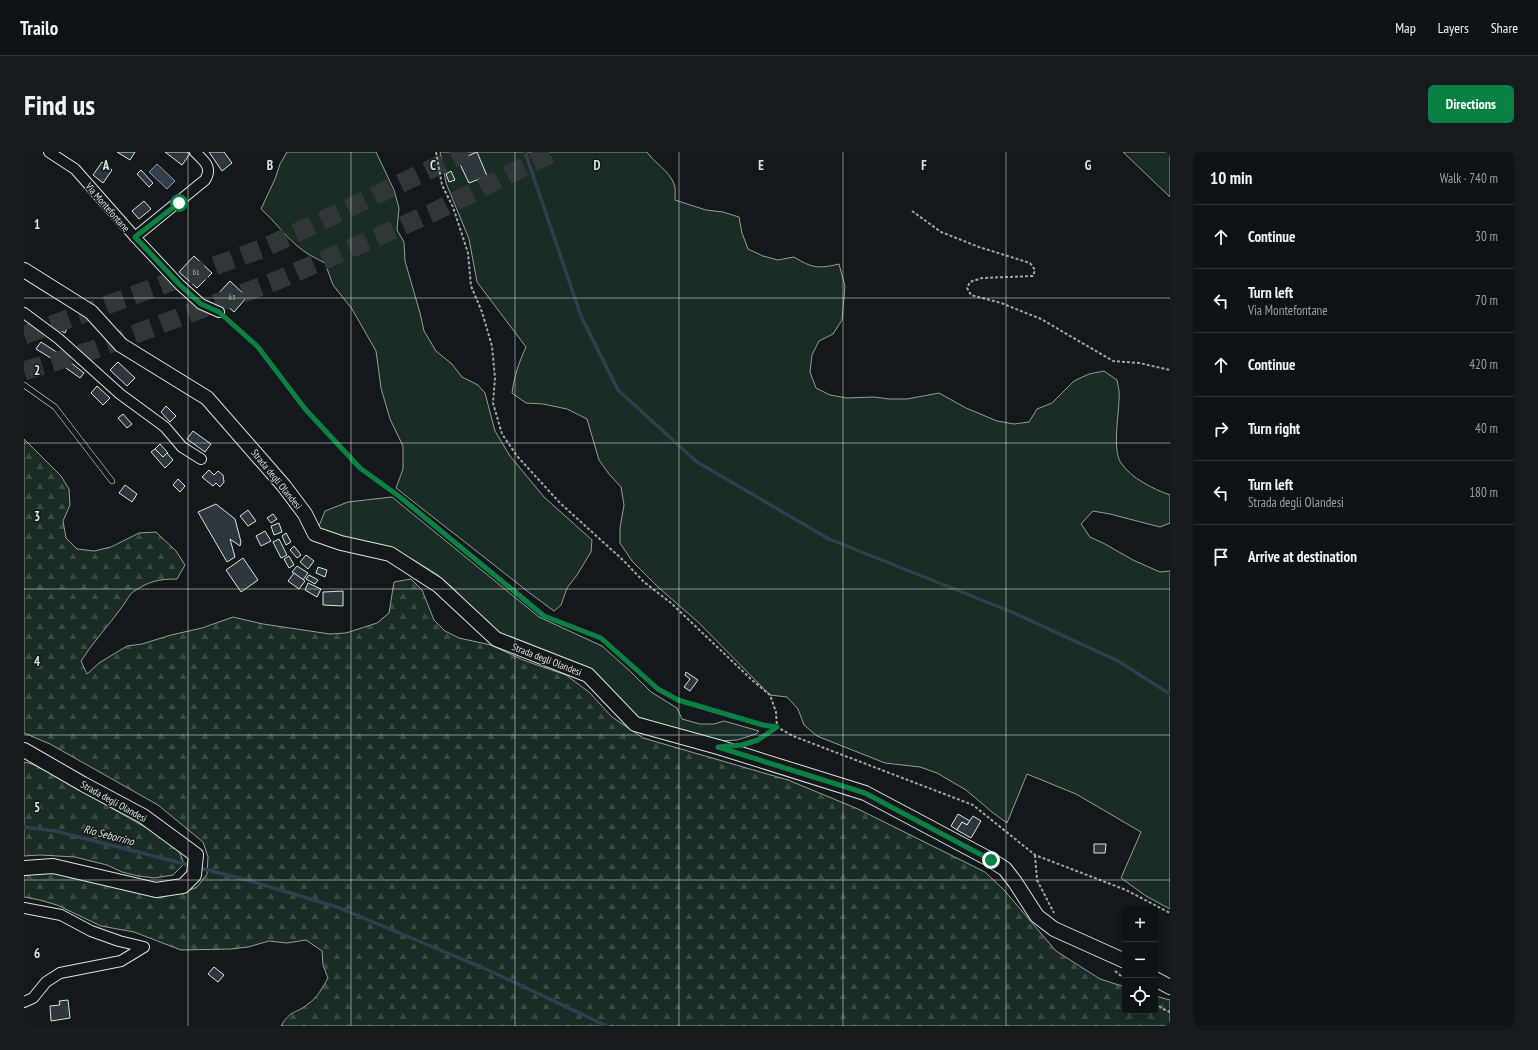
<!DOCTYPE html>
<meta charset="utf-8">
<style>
:root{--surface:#0f1215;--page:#181b1e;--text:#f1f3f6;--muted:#9b9ea0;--line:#2f3234;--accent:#0b8043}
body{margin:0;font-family:"PT Sans Narrow",sans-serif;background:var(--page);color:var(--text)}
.controls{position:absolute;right:12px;bottom:12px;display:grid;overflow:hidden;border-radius:6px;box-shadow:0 2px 6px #0003}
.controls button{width:36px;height:36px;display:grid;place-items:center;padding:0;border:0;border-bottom:1px solid var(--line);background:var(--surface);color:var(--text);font:20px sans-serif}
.stop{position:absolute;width:12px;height:12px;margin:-9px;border:3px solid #0b8043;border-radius:50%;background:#fff}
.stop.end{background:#0b8043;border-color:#fff;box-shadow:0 1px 4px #0008}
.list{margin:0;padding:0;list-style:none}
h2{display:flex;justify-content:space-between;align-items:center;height:52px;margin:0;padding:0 16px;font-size:17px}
h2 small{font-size:13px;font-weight:400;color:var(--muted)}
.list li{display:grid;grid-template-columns:26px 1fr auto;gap:12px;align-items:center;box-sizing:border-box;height:64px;padding:0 16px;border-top:1px solid var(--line)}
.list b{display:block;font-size:15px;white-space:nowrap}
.list p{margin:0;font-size:13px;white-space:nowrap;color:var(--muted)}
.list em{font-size:13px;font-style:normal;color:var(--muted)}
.icon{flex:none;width:22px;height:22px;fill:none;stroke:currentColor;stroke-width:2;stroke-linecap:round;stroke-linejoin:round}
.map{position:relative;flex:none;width:1146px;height:874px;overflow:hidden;border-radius:6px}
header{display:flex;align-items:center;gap:24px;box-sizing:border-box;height:56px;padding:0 20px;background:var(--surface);border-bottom:1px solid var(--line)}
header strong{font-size:19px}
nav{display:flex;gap:22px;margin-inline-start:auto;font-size:14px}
.intro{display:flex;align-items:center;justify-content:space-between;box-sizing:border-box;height:96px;padding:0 24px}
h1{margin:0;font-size:28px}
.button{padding:10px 18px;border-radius:6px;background:var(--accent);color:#fff;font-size:14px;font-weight:700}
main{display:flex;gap:24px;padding:0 24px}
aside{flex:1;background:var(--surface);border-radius:6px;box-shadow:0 2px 6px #0003}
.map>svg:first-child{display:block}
</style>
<header>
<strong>Trailo</strong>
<nav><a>Map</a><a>Layers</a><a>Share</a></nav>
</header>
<div class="intro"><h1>Find us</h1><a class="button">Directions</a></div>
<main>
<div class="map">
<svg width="1146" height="874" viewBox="0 0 1146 874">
<defs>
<pattern id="forest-firs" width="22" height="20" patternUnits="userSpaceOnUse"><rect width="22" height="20" fill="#1a2d24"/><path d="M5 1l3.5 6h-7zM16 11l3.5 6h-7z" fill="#3b4b43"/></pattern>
</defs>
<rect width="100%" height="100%" fill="#14181c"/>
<g fill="#1a2d24" stroke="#939e99">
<path d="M263 0H352L370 38 375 56 373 78 380 90 381 109 396 161 400 179 412 199 428 212 438 225 454 233 461 241 471 279 486 304 520 345 568 388 567 400 553 423 543 436 537 453 530 459 507 442 372 336 379 317V294L366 267 357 236 352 199 328 157 309 133 301 111C291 106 281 101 272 93 259 82 250 68 237 57L251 27 256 12Z"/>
<path d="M416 0H623C630 11 645 18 650 32 652 36 651 43 651 48L682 58 699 60 715 65 718 81 724 97 739 104 754 108 770 105C788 116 794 117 815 112L821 134 818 168 809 182 795 189 788 203 786 220 792 236 806 243 823 246 850 245 865 247H883L915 241 942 256 973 269 990 272 1005 270 1013 257 1028 251 1050 229 1065 222 1080 219 1093 228C1094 234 1096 241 1095 247 1095 263 1088 298 1097 311 1107 326 1129 337 1146 343V371L1136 375 1086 362 1069 359 1057 372 1066 385 1081 392 1109 408 1136 420 1146 419V757L1122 744 1097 726 1117 680 1052 642 1003 622 983 671 968 660 942 638 913 621 896 615 861 611 793 584 780 573 774 557 763 545 746 543 674 470 635 436 608 409 596 391V376L600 353 597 335 585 322 575 308 563 267 543 257 519 252 502 251 488 241C490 225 495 210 502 195L453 130 445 87 422 31Z"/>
<polygon points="1099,0 1146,0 1146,45"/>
<polygon points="368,345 515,465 578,494 606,519 627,540 653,556 658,567 676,572 690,572 700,569 735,579 732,582 713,588 694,589 613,567 590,541 476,482 453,463 430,437 414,423 388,407 357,395 293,379 301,359 324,350"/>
</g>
<g fill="url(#forest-firs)" stroke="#939e99">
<path d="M0 287 37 324 45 337 46 353 39 369 42 386 53 397 70 399 87 395 115 381 132 380 152 399 161 413 153 427C135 427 125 429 109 440 105 443 102 450 98 455 85 473 69 490 57 509L63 522 75 511 103 494 118 492 147 483 178 476 209 465 239 472 306 482 322 481 353 471 365 461 370 430 387 427 398 438 410 468 421 479 435 486 467 493 499 508 542 523 565 540 588 565 619 586 764 628 834 657 961 720 980 738 1032 799 1076 827 1101 835V859H1131V844L1146 848V874H257C267 857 272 862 284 852 293 846 299 835 304 826L299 813 298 799 282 788 263 791 245 789 224 795 207 797 157 798 110 780 77 774 33 753 16 748 0 745V724L24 719 44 723 137 745 158 741 173 735 183 722 184 705 179 690 134 653 26 592 0 581Z"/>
<polygon points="0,610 8,612 22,619 135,683 154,696 160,712 149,723 131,726 114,724 98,720 83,713 51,705 16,703 0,704"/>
</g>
<polygon fill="#2f3f4d" stroke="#939e99" points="133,12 151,29 143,37 125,20"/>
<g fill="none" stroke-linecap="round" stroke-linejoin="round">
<g stroke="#2f3f4d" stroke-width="3.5">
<polyline points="501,0 557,164 594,238 673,310 805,387 990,461 1094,509 1146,542"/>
<polyline points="0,675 31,679 165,713"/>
<polyline points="176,716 223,728 313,755 464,818 583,874"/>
</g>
</g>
<g fill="#2c363c" stroke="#d8e6dc">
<polygon points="93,0 111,0 106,8"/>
<polygon points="141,0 163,0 166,2 158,13"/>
<polygon points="185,0 200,0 208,11 198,19"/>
<polygon points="453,0 463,24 445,31 434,8"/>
<polygon points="78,10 88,18 79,31 69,23"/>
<polygon points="117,18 129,31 125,35 113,22"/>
<polygon points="427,19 431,28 425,30 422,22"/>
<polygon points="120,49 127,57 115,67 108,59"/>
<polygon points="170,104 188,121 173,136 155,120"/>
<polygon points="206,129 223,145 210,160 192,144"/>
<polygon points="31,168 44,174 41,181 28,174"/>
<polygon points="17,190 34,201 30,208 12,197"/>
<polygon points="46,210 60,221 56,226 42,216"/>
<polygon points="94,210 111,226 103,234 86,218"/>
<polygon points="73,234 86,246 79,253 67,241"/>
<polygon points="142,254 152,264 146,270 137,260"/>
<polygon points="99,262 108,272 103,276 94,266"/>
<polygon points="169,279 187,292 181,300 163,287"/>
<polygon points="136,292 144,301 139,305 131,297"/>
<polygon points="131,297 139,305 143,301 149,308 141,316 127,300"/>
<polygon points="185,318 190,323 194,319 199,323 200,330 196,335 192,331 189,334 178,325"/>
<polygon points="154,327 161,334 156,340 149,333"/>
<polygon points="101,333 113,342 108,350 95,341"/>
<polygon points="192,352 211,367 217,390 216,394 206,387 211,405 203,410 174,360"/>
<polygon points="224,358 232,369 224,374 216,364"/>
<polygon points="249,362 253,367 247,371 243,366"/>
<polygon points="255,371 258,380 250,383 247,374"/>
<polygon points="241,379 247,389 237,394 232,384"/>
<polygon points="262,381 267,390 262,393 258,384"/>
<polygon points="255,387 263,403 257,406 249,390"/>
<polygon points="270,394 277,403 273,406 266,398"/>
<polygon points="282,403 290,409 284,417 276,410"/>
<polygon points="265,404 270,413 265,416 260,407"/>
<polygon points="219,406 234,428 217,440 202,418"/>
<polygon points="273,414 284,421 279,428 268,420"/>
<polygon points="294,415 303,418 301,425 292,421"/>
<polygon points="270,421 281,429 275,437 264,429"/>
<polygon points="285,423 294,428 291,432 282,427"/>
<polygon points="284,431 297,437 293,445 281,438"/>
<polygon points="319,439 319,454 299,453 299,440"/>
<polygon points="662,520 674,528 666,539 660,535 666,527 661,523"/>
<polygon points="934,662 946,669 943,673 938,670 933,678 927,674"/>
<polygon points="949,664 957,669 947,686 933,678 938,670 943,673"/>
<polygon points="1070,692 1082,692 1081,701 1070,701"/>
<polygon points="190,815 200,823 194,830 184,822"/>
<polygon points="44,848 46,866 27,869 26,854 36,853 35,849"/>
</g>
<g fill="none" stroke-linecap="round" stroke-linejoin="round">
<g stroke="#313739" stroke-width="19" stroke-dasharray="19 10" stroke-linecap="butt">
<polyline points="0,183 240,96 443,0"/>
<polyline points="0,219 69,198 254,128 410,60 530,0"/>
</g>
<g stroke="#d8e6dc" stroke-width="6">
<polyline id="lane" points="0,233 31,255 88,329"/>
</g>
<g stroke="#d8e6dc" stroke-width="12">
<g id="street">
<polyline points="25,0 51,17 111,85 156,133 177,152 195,160"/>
<path d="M111 85 181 28C189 15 180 9 171 0"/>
<polyline points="0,161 35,187 96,242 141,275 158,295 177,307"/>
<polyline points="0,756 37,763 67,779 95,789 120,795 97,809 36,821 22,830 9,846 0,850"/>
</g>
</g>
<g stroke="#d8e6dc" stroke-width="16">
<g id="secondary">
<polyline points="0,118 67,160 97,193 183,246 260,334 281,362 291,382 317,391 366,402 414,433 472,487 564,523 611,572 694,595 841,641 967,708 981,717 991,730 1013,764 1030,777 1101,809"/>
<polyline points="0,598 59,632 119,664 172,703 170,723 159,734 132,738 29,714 0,716"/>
<polyline points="1131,827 1146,835"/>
</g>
</g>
<g stroke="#9da8a2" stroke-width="2" stroke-dasharray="3 2" stroke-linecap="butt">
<polyline points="412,0 418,33 429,55 444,101 447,134 458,160 468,194 471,226 469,251 478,282 493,304 536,351 600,409 620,430 647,451 729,529 746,543 752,560 753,575"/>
<polyline points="888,59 917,80 955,95 1006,111 1011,118 1009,124 958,126 946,130 943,136 947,143 977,151 1017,167 1089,209 1115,211 1146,218"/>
<polyline points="202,166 234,195 282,258 336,316 376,345 502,447 520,464 577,486 634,537 654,548 739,573 753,575 769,584 949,653 1011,703 1102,738 1146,761"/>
<polyline points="724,591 734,588 752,576"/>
<polyline points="1011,703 1013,728 1030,761"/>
<polyline points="1091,819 1101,827"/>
<polyline points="1131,851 1139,857 1146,860"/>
</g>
<use href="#lane" stroke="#14181c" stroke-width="5"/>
<use href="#street" stroke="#14181c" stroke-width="10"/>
<use href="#secondary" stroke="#14181c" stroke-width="14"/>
</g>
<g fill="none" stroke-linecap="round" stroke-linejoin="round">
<polyline stroke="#0b8043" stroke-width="5" points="155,51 111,85 156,133 177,152 195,160 234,195 282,258 336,316 376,345 520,464 577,486 634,537 654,548 739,573 753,575 734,588 718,593 694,595 841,641 967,708"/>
</g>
<path fill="none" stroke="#d8e6dc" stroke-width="1" stroke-opacity="0.55" d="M164 0V874M327 0V874M491 0V874M655 0V874M819 0V874M982 0V874M0 146H1146M0 291H1146M0 437H1146M0 583H1146M0 728H1146"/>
<g text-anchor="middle" stroke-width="3" stroke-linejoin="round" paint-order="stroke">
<g font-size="8" fill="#adbab4">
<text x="172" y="123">61</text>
<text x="208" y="148">63</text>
</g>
<g font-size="10" fill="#d8e6dc" stroke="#14181c">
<text transform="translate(84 55) rotate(49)" y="4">Via Montefontane</text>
<text transform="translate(253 327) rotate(51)" y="4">Strada degli Olandesi</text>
<text transform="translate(523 507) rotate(21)" y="4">Strada degli Olandesi</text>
<text transform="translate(90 649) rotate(29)" y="4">Strada degli Olandesi</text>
</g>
<g font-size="11" font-style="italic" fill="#d8e6dc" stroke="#14181c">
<text transform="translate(85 683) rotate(15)" y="4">Rio Seborrino</text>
</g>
</g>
<g font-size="13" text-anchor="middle" font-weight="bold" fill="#d8e6dc" stroke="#14181c" stroke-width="3" stroke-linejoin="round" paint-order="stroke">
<text x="82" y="18">A</text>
<text x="246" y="18">B</text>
<text x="409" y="18">C</text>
<text x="573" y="18">D</text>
<text x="737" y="18">E</text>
<text x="900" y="18">F</text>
<text x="1064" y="18">G</text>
<text x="13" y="77">1</text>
<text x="13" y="223">2</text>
<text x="13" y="369">3</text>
<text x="13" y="514">4</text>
<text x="13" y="660">5</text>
<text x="13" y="806">6</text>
</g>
</svg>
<div class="controls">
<button>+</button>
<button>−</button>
<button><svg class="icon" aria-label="locate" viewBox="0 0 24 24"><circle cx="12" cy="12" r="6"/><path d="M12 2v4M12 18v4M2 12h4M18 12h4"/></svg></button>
</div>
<div class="stop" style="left:155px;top:51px"></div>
<div class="stop end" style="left:967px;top:708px"></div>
</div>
<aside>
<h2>10 min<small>Walk · 740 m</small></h2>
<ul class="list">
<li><svg class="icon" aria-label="ahead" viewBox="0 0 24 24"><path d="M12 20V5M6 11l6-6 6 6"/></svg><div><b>Continue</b></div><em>30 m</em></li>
<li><svg class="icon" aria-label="left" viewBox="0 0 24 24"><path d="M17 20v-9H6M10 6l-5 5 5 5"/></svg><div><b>Turn left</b><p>Via Montefontane</p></div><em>70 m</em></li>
<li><svg class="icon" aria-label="ahead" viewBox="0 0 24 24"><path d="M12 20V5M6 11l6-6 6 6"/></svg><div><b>Continue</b></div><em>420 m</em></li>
<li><svg class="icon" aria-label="right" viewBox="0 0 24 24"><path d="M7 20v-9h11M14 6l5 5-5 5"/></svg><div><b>Turn right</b></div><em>40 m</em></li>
<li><svg class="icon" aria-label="left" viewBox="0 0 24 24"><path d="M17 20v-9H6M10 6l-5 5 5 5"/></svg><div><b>Turn left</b><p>Strada degli Olandesi</p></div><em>180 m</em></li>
<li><svg class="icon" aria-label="arrive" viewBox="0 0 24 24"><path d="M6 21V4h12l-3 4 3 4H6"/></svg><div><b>Arrive at destination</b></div></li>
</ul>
</aside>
</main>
